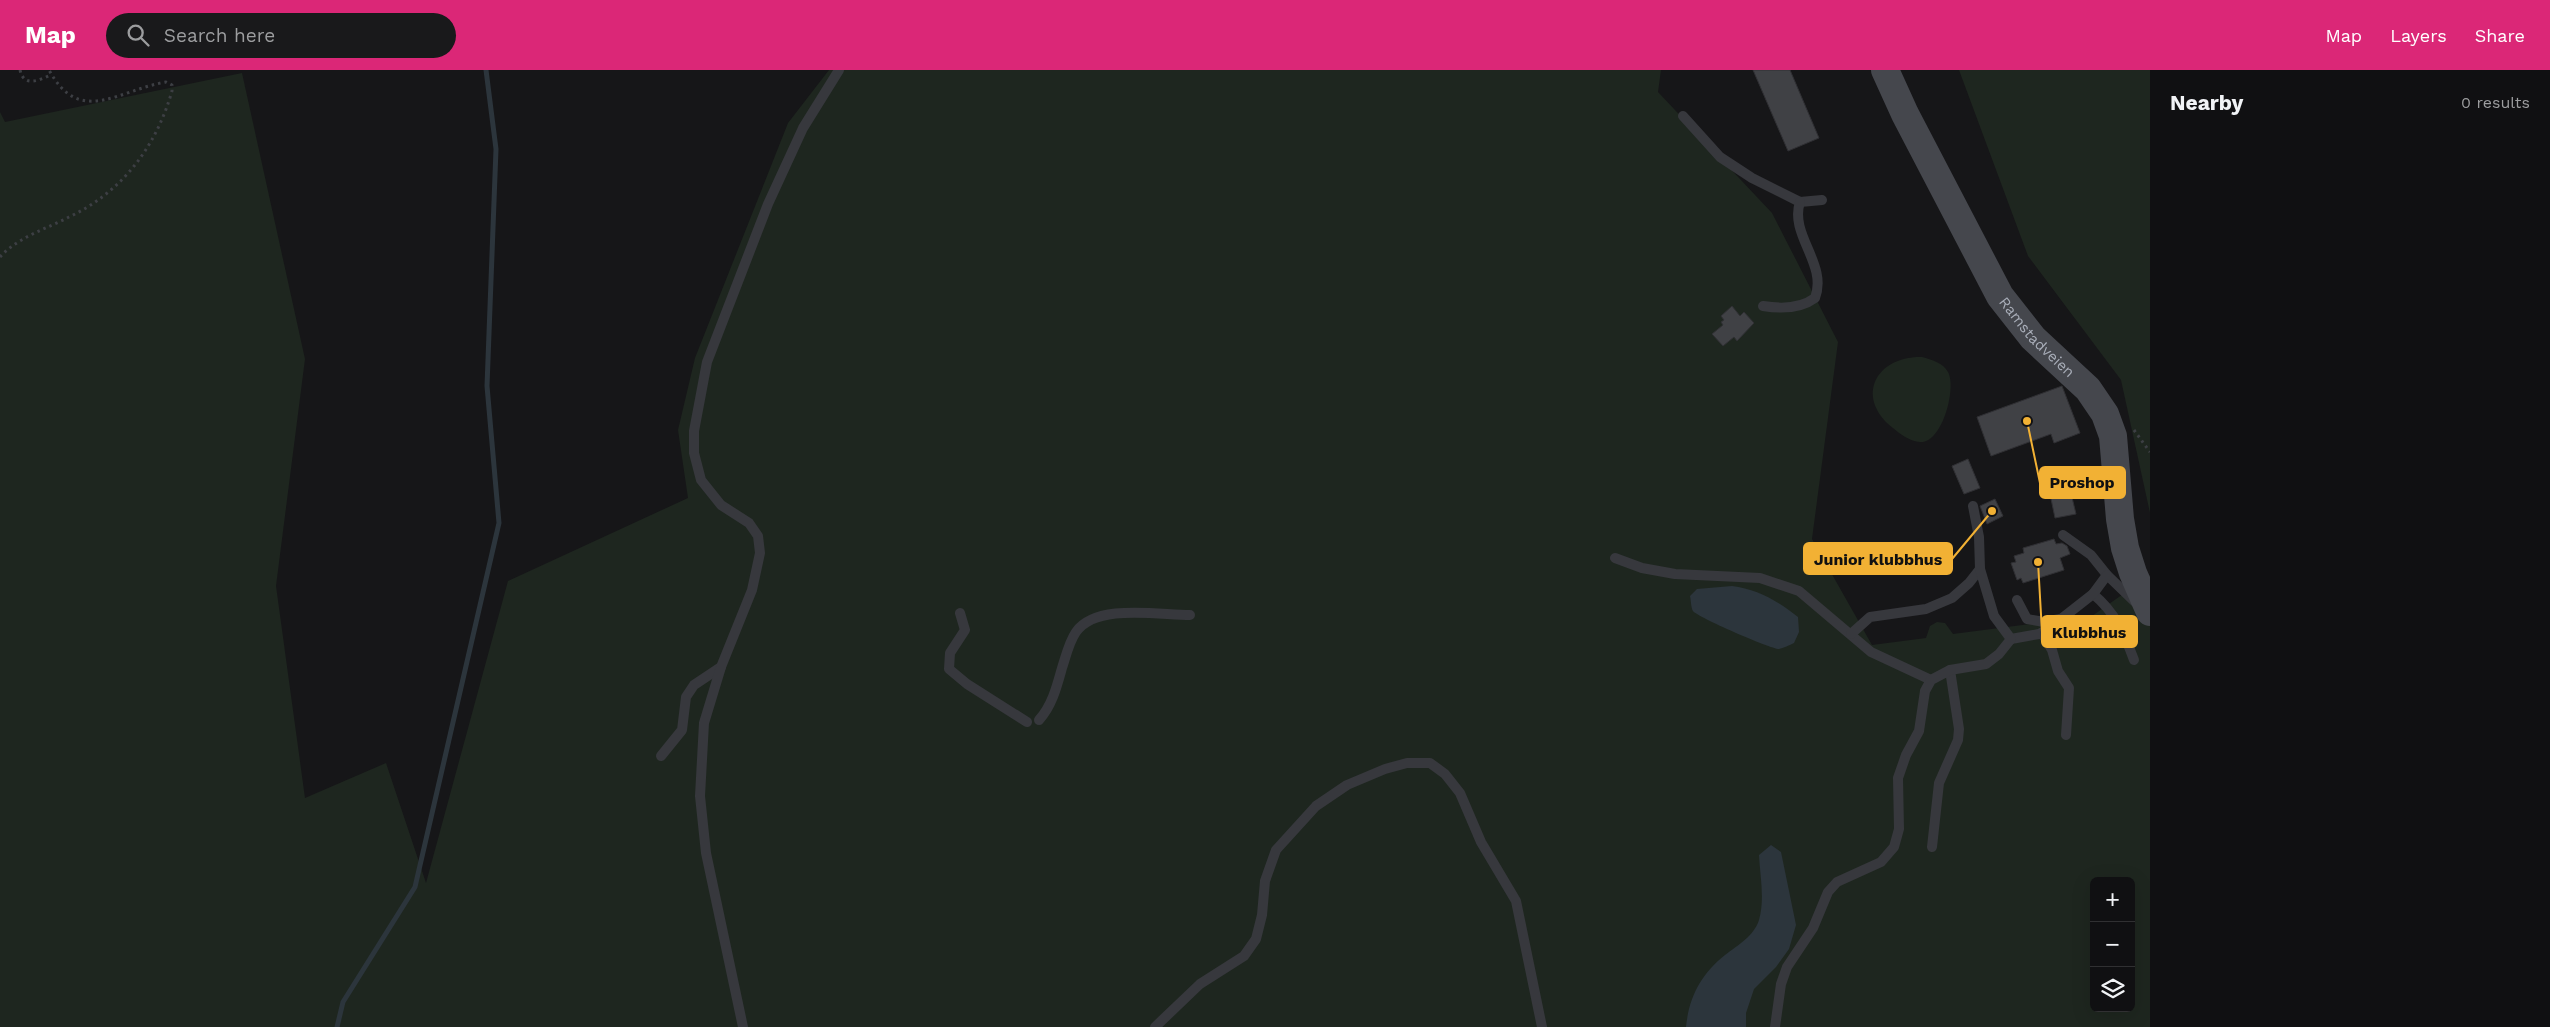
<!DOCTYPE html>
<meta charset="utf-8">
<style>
:root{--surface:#101012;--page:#19191b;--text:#f1f3f6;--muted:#9c9d9f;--line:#303032;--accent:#db2777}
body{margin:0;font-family:"Work Sans",sans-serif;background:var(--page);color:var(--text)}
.controls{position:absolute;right:15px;bottom:15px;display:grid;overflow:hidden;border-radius:8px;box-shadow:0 5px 20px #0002}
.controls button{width:45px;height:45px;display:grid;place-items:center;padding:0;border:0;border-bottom:1px solid var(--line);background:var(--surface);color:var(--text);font:25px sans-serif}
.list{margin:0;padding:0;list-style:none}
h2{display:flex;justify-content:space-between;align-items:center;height:65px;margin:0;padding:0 20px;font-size:21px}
h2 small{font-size:16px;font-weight:400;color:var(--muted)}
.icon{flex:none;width:28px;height:28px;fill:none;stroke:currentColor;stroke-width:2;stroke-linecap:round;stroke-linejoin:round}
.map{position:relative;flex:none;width:2150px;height:957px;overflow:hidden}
header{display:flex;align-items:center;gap:30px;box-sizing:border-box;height:70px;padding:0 25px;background:var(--accent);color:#fff}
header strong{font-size:24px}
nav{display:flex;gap:28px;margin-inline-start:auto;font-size:18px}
.search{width:350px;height:45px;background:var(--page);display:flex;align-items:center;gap:12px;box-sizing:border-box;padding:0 18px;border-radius:28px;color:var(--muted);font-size:19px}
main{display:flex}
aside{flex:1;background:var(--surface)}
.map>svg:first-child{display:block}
</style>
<header>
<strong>Map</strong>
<div class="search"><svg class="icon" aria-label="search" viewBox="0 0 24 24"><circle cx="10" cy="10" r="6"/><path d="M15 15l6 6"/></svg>Search here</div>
<nav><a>Map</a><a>Layers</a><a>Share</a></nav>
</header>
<main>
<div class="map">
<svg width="2150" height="957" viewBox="0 0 2150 957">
<rect width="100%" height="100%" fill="#161618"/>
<g fill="#1e261f" fill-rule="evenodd">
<path d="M829 0H1661L1658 22 1772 143 1838 272 1812 469 1872 575 1926 568 1930 556 1937 552 1945 553 1953 564 2092 546 2150 505V957H0V42L5 52 242 3 305 289 276 516 305 728 386 693 426 813 508 511 688 428 678 360 695 288 788 53ZM2094 811H2131V938H2094Z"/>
<polygon points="1959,0 2150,0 2150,443 2121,310 2028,186"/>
<path d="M1922 287C1932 290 1942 292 1948 302 1957 318 1942 374 1920 372 1910 371 1901 365 1893 358 1854 327 1876 286 1922 287Z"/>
</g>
<g fill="#2c353c">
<path d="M1732 516C1757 519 1778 531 1798 547L1799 562 1794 573C1790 575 1783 578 1779 579 1771 579 1697 547 1693 541 1691 538 1691 530 1690 526L1697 519Z"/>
<path d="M1771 775 1781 782 1796 855 1789 879 1776 897 1754 919 1746 943V957H1686C1689 927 1701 904 1725 885 1738 875 1754 866 1759 850 1765 829 1760 806 1759 785Z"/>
</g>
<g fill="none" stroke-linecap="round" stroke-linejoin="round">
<polyline stroke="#2c353c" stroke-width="5" points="337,957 343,932 415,817 499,453 487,316 496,79 486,0"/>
</g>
<g fill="#404145" stroke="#303034">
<polygon points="1753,0 1790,0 1819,68 1788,81"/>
<polygon points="1732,236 1740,246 1744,242 1754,253 1737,271 1734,267 1723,276 1712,264 1723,255 1721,252 1724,250 1721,246"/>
<polygon points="2062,316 2080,363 2054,373 2051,364 1991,386 1977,347"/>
<polygon points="1968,389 1980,418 1964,424 1952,396"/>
<polygon points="2070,419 2076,444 2055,448 2050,424"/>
<polygon points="1995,429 2003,446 1987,454 1980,436"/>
<polygon points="2054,469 2056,474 2062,473 2067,476 2070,484 2060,488 2064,500 2023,513 2021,508 2017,510 2011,493 2016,492 2014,486 2024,483 2023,478"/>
</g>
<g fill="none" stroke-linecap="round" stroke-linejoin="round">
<g stroke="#3d3f44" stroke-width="3" stroke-dasharray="2.5 4" stroke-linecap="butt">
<path d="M20 0C24 18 39 10 51 5"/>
<path d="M0 187C18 167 46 159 69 147 122 122 156 77 172 21V15L166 12C118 20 80 57 49 0"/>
<polyline points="2134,360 2150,382"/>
</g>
<g stroke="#37383d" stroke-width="10">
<polyline points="1683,46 1720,87 1752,108 1800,132 1822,130"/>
<path d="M1763 236C1781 239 1800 239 1815 228 1828 194 1789 165 1800 132"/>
<polyline points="2063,465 2091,485 2107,505 2135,532"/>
<polyline points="1615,488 1642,498 1675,504 1760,508 1799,521 1871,582 1931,610"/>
<path d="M2093 524C2115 542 2124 563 2134 590"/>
<polyline points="2017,530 2027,549 2044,552 2060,549"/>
<polyline points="960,543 965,560 950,583 949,599 967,614 1027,652"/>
<polyline points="2042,563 2052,580 2058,601 2069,618 2066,665"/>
<polyline points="1851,564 1870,547 1926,539 1952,528 1969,513 1980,499"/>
<polyline points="2011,569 2039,564 2047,560 2093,524 2107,505"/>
<path d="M1039 650C1052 636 1057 616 1062 598 1066 586 1069 572 1076 562 1096 533 1159 545 1190 545"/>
<polyline points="661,686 682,660 686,627 694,615 721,597"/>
<polyline points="1932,777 1939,713 1958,670 1959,659 1950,600"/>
<polyline points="743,957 706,783 700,726 704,653 721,597 752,520 760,483 758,466 749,453 721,435 701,410 694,383 694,361 707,292 768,134 803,58 839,0"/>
<polyline points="1155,957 1200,914 1244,886 1256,869 1262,845 1265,811 1276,780 1316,736 1347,715 1385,699 1407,693 1430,693 1445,704 1460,723 1481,772 1516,831 1542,957"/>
<polyline points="1775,957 1781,914 1787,897 1813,858 1828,822 1837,812 1881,792 1894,777 1899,759 1898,708 1906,685 1919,661 1925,621 1931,610 1950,600 1986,594 1999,584 2011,569 1994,546 1980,499 1979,467 1973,436"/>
</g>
<path stroke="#45474d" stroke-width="28" id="s1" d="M1885 0 1905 44 2000 226 2033 268 2088 319 2105 344 2113 366 2120 449 2125 478 2133 503 2150 542"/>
</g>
<g text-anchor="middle" stroke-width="4" stroke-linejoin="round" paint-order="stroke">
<g font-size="15" fill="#a8adb8" stroke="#111113">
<text dy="5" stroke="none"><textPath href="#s1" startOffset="309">Ramstadveien</textPath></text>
</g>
</g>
<path fill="none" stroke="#f2b134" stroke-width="2" d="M2027 351L2040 413M1992 441L1952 489M2038 492L2042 562"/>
<g fill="#f2b134" stroke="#111113" stroke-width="2">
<circle cx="2027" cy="351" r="5"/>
<circle cx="1992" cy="441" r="5"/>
<circle cx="2038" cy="492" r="5"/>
</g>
<g fill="#f2b134" stroke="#f2b134" stroke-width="2">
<rect x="2040" y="397" width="85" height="31" rx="5"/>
<rect x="1804" y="473" width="148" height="31" rx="5"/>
<rect x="2042" y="546" width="95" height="31" rx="5"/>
</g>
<g font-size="16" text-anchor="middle" font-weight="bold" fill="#111">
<text x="2082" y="418">Proshop</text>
<text x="1878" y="495">Junior klubbhus</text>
<text x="2089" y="568">Klubbhus</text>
</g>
</svg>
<div class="controls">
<button>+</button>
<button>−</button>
<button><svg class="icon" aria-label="layers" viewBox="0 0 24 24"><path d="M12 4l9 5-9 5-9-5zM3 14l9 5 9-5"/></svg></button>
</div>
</div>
<aside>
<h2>Nearby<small>0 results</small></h2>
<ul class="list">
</ul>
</aside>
</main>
